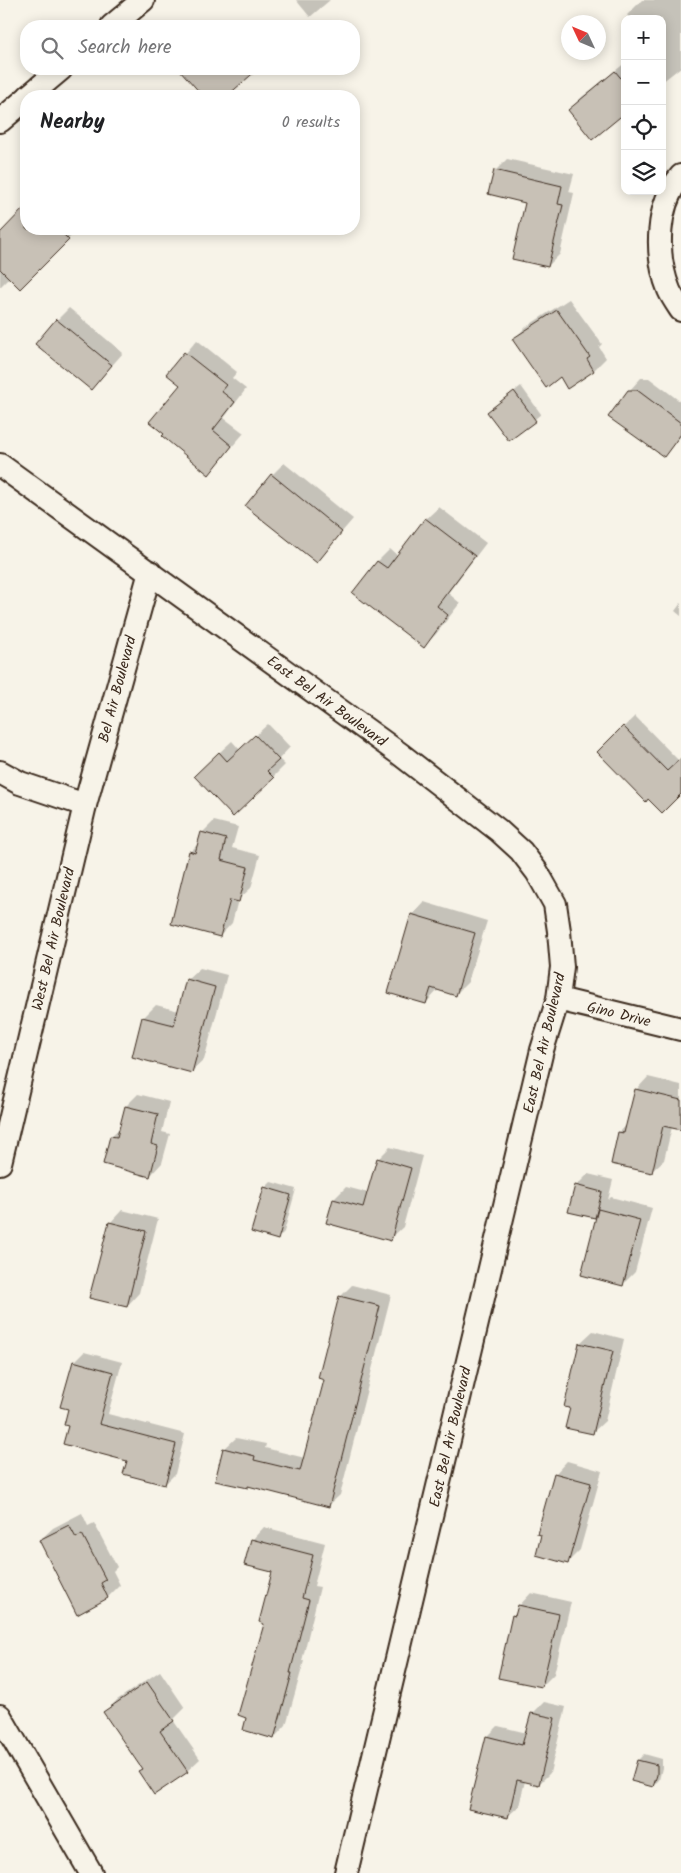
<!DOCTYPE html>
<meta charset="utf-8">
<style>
:root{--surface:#fff;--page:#f2f2f2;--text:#202124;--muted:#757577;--line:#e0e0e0}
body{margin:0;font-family:Kalam,sans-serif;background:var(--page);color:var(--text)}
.controls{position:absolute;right:15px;top:15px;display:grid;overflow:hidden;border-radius:10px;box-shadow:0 2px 12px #0003}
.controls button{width:45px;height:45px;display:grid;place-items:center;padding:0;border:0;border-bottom:1px solid var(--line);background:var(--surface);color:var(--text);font:25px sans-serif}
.compass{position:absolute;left:561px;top:15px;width:45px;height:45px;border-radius:50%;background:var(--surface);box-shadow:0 2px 12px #0003;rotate:314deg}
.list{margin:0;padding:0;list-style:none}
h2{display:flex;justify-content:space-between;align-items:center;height:65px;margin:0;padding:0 20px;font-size:21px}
h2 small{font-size:16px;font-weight:400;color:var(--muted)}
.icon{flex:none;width:28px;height:28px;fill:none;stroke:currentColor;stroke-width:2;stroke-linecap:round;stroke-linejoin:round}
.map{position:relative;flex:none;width:681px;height:1873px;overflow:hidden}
.search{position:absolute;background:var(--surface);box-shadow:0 2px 12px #0003;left:20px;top:20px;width:340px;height:55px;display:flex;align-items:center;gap:12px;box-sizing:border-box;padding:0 18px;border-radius:20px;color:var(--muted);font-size:19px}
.panel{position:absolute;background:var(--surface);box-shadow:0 2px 12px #0003;left:20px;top:90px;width:340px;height:145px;border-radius:20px}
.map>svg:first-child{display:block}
</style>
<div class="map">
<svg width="681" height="1873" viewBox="0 0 681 1873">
<rect width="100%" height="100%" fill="#f7f3e8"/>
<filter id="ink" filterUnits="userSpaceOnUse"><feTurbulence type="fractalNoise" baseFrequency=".02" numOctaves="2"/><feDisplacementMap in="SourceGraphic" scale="10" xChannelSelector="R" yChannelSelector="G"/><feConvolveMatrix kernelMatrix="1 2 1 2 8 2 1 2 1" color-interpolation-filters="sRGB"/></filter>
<g filter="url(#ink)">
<g fill="#0003">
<polygon points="296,0 330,0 310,17"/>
<polygon points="642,0 681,0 681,67 662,82 662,19 630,19 627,15"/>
<polygon points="625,63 625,112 569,110 582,97"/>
<polygon points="199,69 256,69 225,96 204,96 189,79"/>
<polygon points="507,159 574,174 569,192 574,193 560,254 548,266 526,202 495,171"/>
<polygon points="26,208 26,229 78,229 20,287 10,277 0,287 0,235"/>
<polygon points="569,299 602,344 599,347 606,358 594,370 568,387 560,375 514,339 526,327"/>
<polygon points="69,308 123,353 91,389 57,320"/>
<polygon points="197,340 237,372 232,378 246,389 224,418 244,433 209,473 181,385 168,374"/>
<polygon points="641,378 649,378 681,402 681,436 664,455 629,391"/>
<polygon points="521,386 541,414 509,440 488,412"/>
<polygon points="284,463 353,519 316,562 272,475"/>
<polygon points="439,507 486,543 448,593 460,603 436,634 424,646 354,593 378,561 390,549 398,556 426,519"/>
<polygon points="681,603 681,616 675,611"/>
<polygon points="635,716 679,761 681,759 681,792 598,752"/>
<polygon points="268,724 290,747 279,759 285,765 273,777 208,763 232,741 240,750"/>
<polygon points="214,821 238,827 232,848 260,855 251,888 238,900 232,923 220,936 190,852 200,842 202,833"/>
<polygon points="424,902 487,921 468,982 456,994 439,989 426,1003 412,915"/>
<polygon points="200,968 227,975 204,1060 191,1072 133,1056 144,1017 156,1005 179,1011 187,980"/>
<polygon points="648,1077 681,1085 681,1129 672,1127 664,1160 651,1172 619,1133 627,1124 636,1090"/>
<polygon points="138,1094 169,1102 162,1132 170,1134 162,1163 150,1176 104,1164 111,1136 121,1127 126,1106"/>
<polygon points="390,1147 422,1156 403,1227 390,1239 334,1199 346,1187 369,1193 378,1159"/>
<polygon points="588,1174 613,1180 608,1200 611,1197 652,1208 635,1272 623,1284 598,1214 595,1217 576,1186"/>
<polygon points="271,1182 296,1189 284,1232 278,1238 265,1188"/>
<polygon points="122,1210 158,1219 139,1293 127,1306 110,1223"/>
<polygon points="352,1285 391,1295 340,1495 328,1506 224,1449 236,1438 266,1444 265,1448 305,1458 325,1379 340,1297"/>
<polygon points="593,1331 624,1339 605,1421 592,1433 571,1407 565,1406 580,1343"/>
<polygon points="84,1352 122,1362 108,1414 185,1434 175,1474 165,1484 70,1425 69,1408 74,1362"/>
<polygon points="567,1461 602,1471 580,1550 568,1562 555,1474"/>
<polygon points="82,1513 88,1526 94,1523 117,1567 113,1571 120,1585 108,1597 78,1613 40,1540 53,1528"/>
<polygon points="264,1527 325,1543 314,1586 320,1587 302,1661 304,1661 286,1725 274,1738 265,1623 273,1571 252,1540"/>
<polygon points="531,1593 571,1602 554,1674 542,1686 513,1616 518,1611 519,1606"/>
<polygon points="160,1671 185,1708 173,1720 200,1759 187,1771 139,1771 143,1768 105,1713 117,1700"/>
<polygon points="544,1702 566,1707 550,1773 539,1784 525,1781 519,1806 507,1817 487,1737 498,1726 527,1733 532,1714"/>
<polygon points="644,1754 662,1759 662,1768 659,1780 653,1786 632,1780 638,1760"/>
</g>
<g fill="#c8c1b6" stroke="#3b2a1e">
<polygon points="179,69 258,69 227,96 203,96"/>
<polygon points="615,71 625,83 625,113 592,140 568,110"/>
<polygon points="494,170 562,186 558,204 563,205 548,267 512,259 525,203 488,194"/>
<polygon points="26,206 26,229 58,229 69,240 20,289 0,269 0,233"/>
<polygon points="557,310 590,357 587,359 594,371 567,389 560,377 546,388 512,339"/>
<polygon points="56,319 112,365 91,390 35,344"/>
<polygon points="184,352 226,385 221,391 235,402 213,430 232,446 209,475 162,436 164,434 149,422 180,385 166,374"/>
<polygon points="628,390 637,390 681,423 681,434 664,457 608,417"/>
<polygon points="514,391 536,421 509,441 487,412"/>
<polygon points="271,474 342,532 317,563 245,506"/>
<polygon points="425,518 475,556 437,606 448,615 424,648 352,593 377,561 387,568"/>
<polygon points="623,726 667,771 681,758 681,794 662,813 648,799 646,802 597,752"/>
<polygon points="255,735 279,760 267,771 274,778 233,817 194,776 219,752 227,761"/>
<polygon points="201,832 226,839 221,860 248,867 239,902 230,900 220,937 171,924 189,851 195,853"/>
<polygon points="411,914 475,933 456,996 431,988 426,1004 388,993"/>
<polygon points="186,979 215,987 192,1073 132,1057 142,1017 174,1025"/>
<polygon points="635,1089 681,1100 681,1130 663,1126 652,1173 611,1164 618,1132 624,1133"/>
<polygon points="125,1106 158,1114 151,1144 158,1146 150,1177 103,1164 110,1136 117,1137"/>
<polygon points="377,1158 411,1168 391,1241 326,1223 333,1199 363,1207"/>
<polygon points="575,1185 602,1192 595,1218 568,1212"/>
<polygon points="264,1187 291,1195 278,1240 251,1232"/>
<polygon points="598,1209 640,1220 623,1286 581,1275"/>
<polygon points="109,1222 146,1231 127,1307 89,1298"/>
<polygon points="339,1296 380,1306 329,1507 248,1486 248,1488 215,1481 223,1448 255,1456 254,1460 300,1471 324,1380 318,1378"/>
<polygon points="579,1343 613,1351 593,1434 565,1428 570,1408 564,1407"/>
<polygon points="73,1361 113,1372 99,1424 176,1444 165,1485 123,1474 127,1461 63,1444 68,1426 64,1425 68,1409 60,1407"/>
<polygon points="554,1473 591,1483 568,1564 536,1555 541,1535 537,1534"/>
<polygon points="69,1525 76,1538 82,1534 106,1580 101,1583 108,1598 77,1615 39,1540"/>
<polygon points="251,1539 313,1555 302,1598 309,1600 290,1673 292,1673 274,1739 243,1730 246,1718 238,1715 264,1624 259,1622 272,1572 244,1565"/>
<polygon points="518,1605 559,1614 542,1687 498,1678 512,1615 515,1616"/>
<polygon points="147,1682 174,1721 160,1731 188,1772 154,1795 138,1771 142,1769 103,1712"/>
<polygon points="531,1713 555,1718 539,1785 517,1780 508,1818 468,1809 486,1736 522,1745"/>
<polygon points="637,1760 657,1765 657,1775 653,1787 631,1781"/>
</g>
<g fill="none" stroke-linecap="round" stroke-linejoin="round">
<g stroke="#3b2a1e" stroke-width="26">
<g id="minor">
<polyline points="112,26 143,0"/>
<polyline points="29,96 61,69"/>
<polyline points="0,121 26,99"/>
<path d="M681 176C656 205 655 255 669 290 672 297 677 304 681 310"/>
<polyline points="0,465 400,754 498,830 521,851 537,872 555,904 559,931 562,967 558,999 542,1050 346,1873"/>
<polyline points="0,772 20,783 85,805"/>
<polyline points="558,999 681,1029"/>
<polyline points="0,1163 85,805 150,572"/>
<polyline points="0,1716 91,1873"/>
</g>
</g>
<use href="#minor" stroke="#f7f3e8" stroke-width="22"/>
</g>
</g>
<g text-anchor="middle" stroke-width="5" stroke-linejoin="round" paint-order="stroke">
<g font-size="15" fill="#3b2a1e" stroke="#f7f3e8">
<text transform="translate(117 689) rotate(-75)" y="5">Bel Air Boulevard</text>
<text transform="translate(327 701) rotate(36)" y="5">East Bel Air Boulevard</text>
<text transform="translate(53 939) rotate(-77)" y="5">West Bel Air Boulevard</text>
<text transform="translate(619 1014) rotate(14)" y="5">Gino Drive</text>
<text transform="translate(544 1043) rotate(-77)" y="5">East Bel Air Boulevard</text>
<text transform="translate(450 1437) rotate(-77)" y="5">East Bel Air Boulevard</text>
</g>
</g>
</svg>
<div class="controls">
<button>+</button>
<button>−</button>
<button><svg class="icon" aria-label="locate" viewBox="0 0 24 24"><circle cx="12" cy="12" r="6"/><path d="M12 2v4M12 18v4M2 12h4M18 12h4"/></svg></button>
<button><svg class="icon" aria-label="layers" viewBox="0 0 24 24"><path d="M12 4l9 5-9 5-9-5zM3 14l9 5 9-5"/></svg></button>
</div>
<svg class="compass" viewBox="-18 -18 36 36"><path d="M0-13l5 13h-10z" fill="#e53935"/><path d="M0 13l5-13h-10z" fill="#757577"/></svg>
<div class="search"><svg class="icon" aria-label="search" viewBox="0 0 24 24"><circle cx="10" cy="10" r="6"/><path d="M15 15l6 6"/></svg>Search here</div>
<section class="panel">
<h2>Nearby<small>0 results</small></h2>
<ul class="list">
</ul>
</section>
</div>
